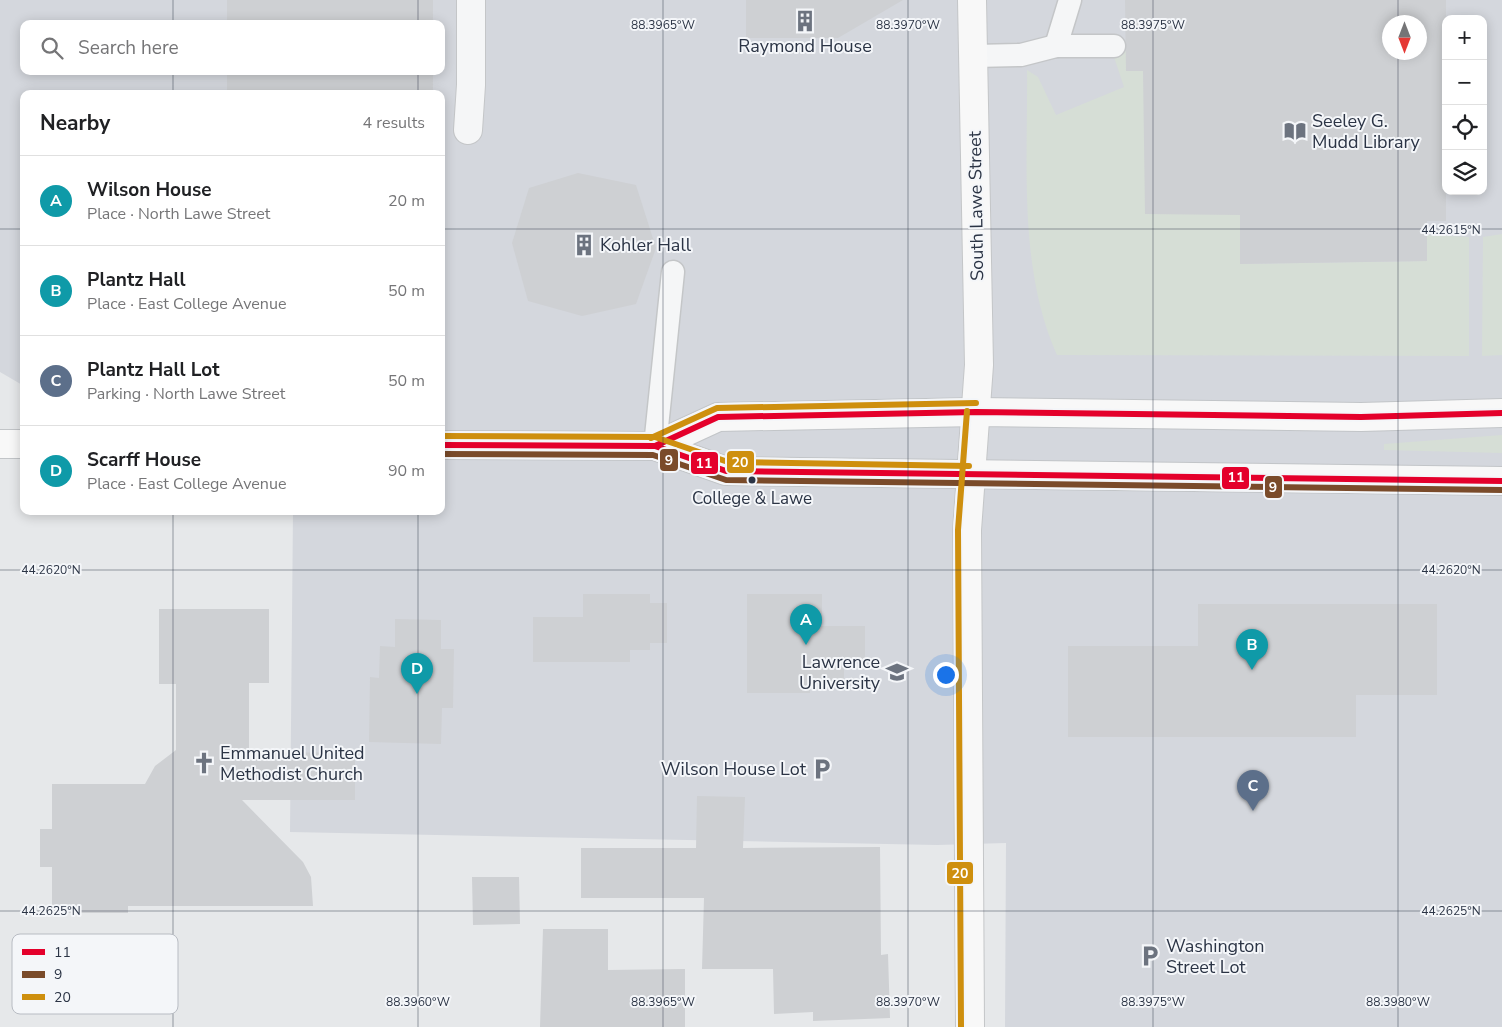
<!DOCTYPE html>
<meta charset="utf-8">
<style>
:root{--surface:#fff;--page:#f2f2f2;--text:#202124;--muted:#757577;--line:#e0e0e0;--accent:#6c737f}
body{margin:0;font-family:"Nunito Sans",sans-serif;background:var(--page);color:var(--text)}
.controls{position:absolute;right:15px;top:15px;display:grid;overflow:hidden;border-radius:10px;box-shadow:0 2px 12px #0003}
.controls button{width:45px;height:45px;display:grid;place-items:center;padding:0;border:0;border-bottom:1px solid var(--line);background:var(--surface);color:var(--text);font:25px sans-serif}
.compass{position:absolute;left:1382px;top:15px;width:45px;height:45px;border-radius:50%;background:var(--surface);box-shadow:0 2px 12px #0003;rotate:180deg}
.you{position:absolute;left:945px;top:674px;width:18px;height:18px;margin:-12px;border:4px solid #fff;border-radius:50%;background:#1a73e8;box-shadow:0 0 0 8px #1a73e833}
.badge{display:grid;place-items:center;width:32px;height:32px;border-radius:50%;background:var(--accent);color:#fff;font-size:16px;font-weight:700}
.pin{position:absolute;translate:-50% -41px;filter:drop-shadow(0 1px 2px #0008)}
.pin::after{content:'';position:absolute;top:26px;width:18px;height:15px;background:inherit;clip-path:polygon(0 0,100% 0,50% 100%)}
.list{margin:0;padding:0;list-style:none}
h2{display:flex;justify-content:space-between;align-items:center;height:65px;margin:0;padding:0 20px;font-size:21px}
h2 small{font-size:16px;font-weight:400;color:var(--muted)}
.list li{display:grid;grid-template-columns:32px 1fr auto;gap:15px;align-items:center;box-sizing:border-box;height:90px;padding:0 20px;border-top:1px solid var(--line)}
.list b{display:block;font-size:19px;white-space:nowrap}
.list p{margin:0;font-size:16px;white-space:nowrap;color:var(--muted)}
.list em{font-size:16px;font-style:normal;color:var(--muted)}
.icon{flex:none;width:28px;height:28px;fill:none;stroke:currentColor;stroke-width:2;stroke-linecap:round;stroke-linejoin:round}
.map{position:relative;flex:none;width:1502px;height:1027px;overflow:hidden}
.search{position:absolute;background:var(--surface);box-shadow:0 2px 12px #0003;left:20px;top:20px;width:425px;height:55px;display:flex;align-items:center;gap:12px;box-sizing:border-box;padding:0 18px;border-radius:10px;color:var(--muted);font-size:19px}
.panel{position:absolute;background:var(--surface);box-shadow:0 2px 12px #0003;left:20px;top:90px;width:425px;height:425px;border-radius:10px}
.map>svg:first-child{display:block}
</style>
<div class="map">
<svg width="1502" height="1027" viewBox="0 0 1502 1027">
<rect width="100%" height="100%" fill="#e6e8ea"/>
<path fill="#d4d7dd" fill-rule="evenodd" d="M0 0H1502V1027H1005L1006 843 937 845 290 832 293 511H441V94H24V386L0 372ZM1446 19H1483V191H1446ZM1390 22H1420V52H1390ZM24 24H441V71H24Z"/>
<g fill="#d6ded6">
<path d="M1126 51V71H1143L1240 215V264L1427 261V235L1469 237V356L1057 355C1018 268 1028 164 1027 70L1038 77 1056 115 1124 87 1114 57 1115 52Z"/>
<polygon points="1502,234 1502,355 1482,356 1483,237"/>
<polygon points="1502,435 1502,453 1384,450 1384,444"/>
</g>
<g fill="#ced0d3" fill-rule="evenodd">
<rect x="227" y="0" width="206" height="24"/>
<polygon points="746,0 903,0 838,38 746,38"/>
<path d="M1125 0H1446V221H1427V261L1240 264V215L1145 214 1143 71H1126ZM1390 22H1420V52H1390Z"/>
<rect x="227" y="71" width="206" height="23"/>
<polygon points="578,173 636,185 656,248 636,304 582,316 528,301 512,243 529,188"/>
<polygon points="583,594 650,594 650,603 667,603 667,643 650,643 650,650 630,650 630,662 533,662 533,617 583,617"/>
<polygon points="747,594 822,594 822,626 865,626 865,664 844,664 844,684 810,684 810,693 747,693"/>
<polygon points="1198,604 1437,604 1437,695 1356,695 1356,737 1068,737 1068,646 1198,646"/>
<polygon points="159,609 269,609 269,683 249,683 249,753 355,752 355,800 242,800 303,862 311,877 313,906 128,906 128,913 52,913 52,867 40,867 40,829 52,829 52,784 145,784 155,766 176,750 176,684 159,684"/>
<polygon points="395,619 441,620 441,649 454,649 453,708 442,708 441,744 369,742 370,677 379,678 380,646 395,647"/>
<polygon points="697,796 745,797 743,848 880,847 881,955 888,954 890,1018 813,1021 813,1012 774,1014 773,969 702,969 704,898 581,898 581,848 696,848"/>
<polygon points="472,877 519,877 520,924 473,925"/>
<polygon points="543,929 608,929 608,970 685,969 685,1027 540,1027"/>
</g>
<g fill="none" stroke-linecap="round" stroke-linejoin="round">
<g stroke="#c4c6c8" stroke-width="25">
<g id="service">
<polyline points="1056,46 1070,0"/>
<polyline points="975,56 1021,55 1056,46 1114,46"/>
<polyline points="655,446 673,272"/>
</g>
</g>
<g stroke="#c4c6c8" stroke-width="30">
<polyline id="pedestrian" points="468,130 471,85 471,0"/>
</g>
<g stroke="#c4c6c8" stroke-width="30">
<polyline id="secondary" points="970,1027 967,530 979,365 972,0"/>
</g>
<g stroke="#c2c5c8" stroke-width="30">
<g id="primary">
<polyline points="0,444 24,444"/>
<polyline points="441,445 655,446 726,471 1502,481"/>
<polyline points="655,446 718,417 976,412 1361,417 1502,413"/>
</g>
</g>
<use href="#service" stroke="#f5f6f7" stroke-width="22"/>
<use href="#pedestrian" stroke="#f5f6f7" stroke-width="28"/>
<use href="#secondary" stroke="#f8f8f8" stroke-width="28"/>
<use href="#primary" stroke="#f8f8f8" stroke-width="28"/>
<g stroke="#f4f6f9" stroke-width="10">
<g id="bus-1">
<polyline points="441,445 655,446 726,471 1502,481"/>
<polyline points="655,446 718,417 976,412 1361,417 1502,413"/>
</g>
</g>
<g stroke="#f4f6f9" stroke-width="10">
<polyline id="bus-2" points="441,454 653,455 726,480 1502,490"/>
</g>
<g stroke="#f4f6f9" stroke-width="10">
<g id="bus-3">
<polyline points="441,436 655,437 728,462 969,466"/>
<polyline points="651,438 717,408 976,403"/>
<polyline points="961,1027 958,530 967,411"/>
</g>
</g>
<use href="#bus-1" stroke="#e4002b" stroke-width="6"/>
<use href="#bus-2" stroke="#7a4b2a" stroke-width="6"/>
<use href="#bus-3" stroke="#ce8f0e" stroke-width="6"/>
</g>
<path fill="none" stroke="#2b3445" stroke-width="1" stroke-opacity="0.45" d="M173 0V24M418 0V24M663 0V1027M908 0V1027M1153 0V1027M1398 0V22M1398 52V1027M173 71V94M418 71V94M0 229H24M441 229H1502M173 511V1027M418 511V1027M0 570H1502M0 911H1502"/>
<defs>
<g id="building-bare" transform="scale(1.725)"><path d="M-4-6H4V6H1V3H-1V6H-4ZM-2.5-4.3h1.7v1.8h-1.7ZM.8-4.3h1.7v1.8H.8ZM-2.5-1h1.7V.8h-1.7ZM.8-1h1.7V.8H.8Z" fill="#6c737f" stroke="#f4f6f9" stroke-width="2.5" paint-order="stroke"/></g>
<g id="library-bare" transform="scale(1.725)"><path d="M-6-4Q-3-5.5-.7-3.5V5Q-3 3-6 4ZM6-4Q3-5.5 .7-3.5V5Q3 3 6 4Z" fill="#6c737f" stroke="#f4f6f9" stroke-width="2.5" paint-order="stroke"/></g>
<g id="university-bare" transform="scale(1.725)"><path d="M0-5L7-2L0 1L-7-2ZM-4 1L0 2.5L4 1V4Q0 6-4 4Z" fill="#6c737f" stroke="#f4f6f9" stroke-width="2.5" paint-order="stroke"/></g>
<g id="church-bare" transform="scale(1.725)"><path d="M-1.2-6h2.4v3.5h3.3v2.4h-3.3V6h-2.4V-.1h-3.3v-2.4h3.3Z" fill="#6c737f" stroke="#f4f6f9" stroke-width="2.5" paint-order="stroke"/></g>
<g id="parking-bare" transform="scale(1.725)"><path d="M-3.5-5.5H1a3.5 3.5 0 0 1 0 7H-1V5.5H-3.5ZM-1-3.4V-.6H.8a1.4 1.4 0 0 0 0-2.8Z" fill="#6c737f" stroke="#f4f6f9" stroke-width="2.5" paint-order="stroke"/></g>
</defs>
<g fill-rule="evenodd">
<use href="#building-bare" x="805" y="21"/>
<use href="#library-bare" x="1295" y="131"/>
<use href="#building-bare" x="584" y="245"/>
<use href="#university-bare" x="897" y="672"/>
<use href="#church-bare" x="204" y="763"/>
<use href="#parking-bare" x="822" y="769"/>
<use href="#parking-bare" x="1150" y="956"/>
</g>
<circle fill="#2b3445" stroke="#f4f6f9" stroke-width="2" cx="752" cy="480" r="4.5"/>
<g text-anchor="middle" stroke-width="4" stroke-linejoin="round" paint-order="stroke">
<g font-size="17" fill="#2b3445" stroke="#f4f6f9">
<text x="752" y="504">College &amp; Lawe</text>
</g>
<g font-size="18" fill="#2b3445" stroke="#f4f6f9" text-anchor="start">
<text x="805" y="52" text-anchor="middle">Raymond House</text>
<text x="1312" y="127">Seeley G.<tspan x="1312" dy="21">Mudd Library</tspan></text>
<text x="600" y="251">Kohler Hall</text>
<text x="880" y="668" text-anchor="end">Lawrence<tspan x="880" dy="21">University</tspan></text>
<text x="220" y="759">Emmanuel United<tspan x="220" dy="21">Methodist Church</tspan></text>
<text x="806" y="775" text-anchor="end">Wilson House Lot</text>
<text x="1166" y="952">Washington<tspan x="1166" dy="21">Street Lot</tspan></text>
</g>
<g font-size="18" fill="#2b3445" stroke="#f4f6f9">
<text transform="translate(976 206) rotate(-91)" y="6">South Lawe Street</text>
</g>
</g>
<rect x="12" y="934" width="166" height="80" rx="8" fill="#f4f6f9" stroke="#b8bcc3" stroke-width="1"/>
<rect x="22" y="949" width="23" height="6" fill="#e4002b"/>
<rect x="22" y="971" width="23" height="7" fill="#7a4b2a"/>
<rect x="22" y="994" width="23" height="6" fill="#ce8f0e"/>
<g font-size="14" fill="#2b3445">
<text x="54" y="957">11</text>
<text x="54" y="979">9</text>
<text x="54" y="1002">20</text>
</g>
<g font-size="12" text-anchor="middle" fill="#2b3445" stroke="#f4f6f9" stroke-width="4" stroke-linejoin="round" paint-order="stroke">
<text x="663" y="29">88.3965°W</text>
<text x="908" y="29">88.3970°W</text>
<text x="1153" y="29">88.3975°W</text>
<text x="1451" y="234">44.2615°N</text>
<text x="1451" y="574">44.2620°N</text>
<text x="51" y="574">44.2620°N</text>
<text x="1451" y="915">44.2625°N</text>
<text x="51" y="915">44.2625°N</text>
<text x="418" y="1006">88.3960°W</text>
<text x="663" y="1006">88.3965°W</text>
<text x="908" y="1006">88.3970°W</text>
<text x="1153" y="1006">88.3975°W</text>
<text x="1398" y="1006">88.3980°W</text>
</g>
<g stroke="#f4f6f9" stroke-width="2">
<rect x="659" y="448" width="20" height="24" rx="5" fill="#7a4b2a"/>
<rect x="726" y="450" width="29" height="24" rx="5" fill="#ce8f0e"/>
<rect x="690" y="451" width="29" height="24" rx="5" fill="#e4002b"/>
<rect x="1221" y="466" width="29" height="24" rx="5" fill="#e4002b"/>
<rect x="1264" y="475" width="19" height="24" rx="5" fill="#7a4b2a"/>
<rect x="946" y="861" width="28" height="24" rx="5" fill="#ce8f0e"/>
</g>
<g font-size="14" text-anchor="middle" font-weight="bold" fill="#fff">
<text x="669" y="465">9</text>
<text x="740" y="467">20</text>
<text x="704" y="468">11</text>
<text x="1236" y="482">11</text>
<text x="1273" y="492">9</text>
<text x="960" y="878">20</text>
</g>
</svg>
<div class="controls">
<button>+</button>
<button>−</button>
<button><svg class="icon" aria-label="locate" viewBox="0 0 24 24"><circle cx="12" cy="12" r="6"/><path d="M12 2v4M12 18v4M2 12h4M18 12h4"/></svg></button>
<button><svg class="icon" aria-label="layers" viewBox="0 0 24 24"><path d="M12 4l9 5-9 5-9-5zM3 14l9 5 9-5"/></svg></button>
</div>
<svg class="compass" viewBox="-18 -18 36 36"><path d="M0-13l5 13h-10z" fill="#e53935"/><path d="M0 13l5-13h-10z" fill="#757577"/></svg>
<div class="you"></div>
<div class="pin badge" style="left:806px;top:645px;background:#0f9aa8">A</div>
<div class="pin badge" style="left:1252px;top:670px;background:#0f9aa8">B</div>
<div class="pin badge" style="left:1253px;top:811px;background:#5c6f8a">C</div>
<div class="pin badge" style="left:417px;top:694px;background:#0f9aa8">D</div>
<div class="search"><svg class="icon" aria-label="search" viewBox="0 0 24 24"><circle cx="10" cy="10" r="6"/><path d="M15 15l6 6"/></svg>Search here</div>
<section class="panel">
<h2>Nearby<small>4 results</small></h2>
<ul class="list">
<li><span class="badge" style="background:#0f9aa8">A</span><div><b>Wilson House</b><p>Place · North Lawe Street</p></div><em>20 m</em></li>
<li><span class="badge" style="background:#0f9aa8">B</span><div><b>Plantz Hall</b><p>Place · East College Avenue</p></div><em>50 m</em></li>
<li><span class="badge" style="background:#5c6f8a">C</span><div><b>Plantz Hall Lot</b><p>Parking · North Lawe Street</p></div><em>50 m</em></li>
<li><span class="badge" style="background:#0f9aa8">D</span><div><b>Scarff House</b><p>Place · East College Avenue</p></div><em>90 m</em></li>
</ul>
</section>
</div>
